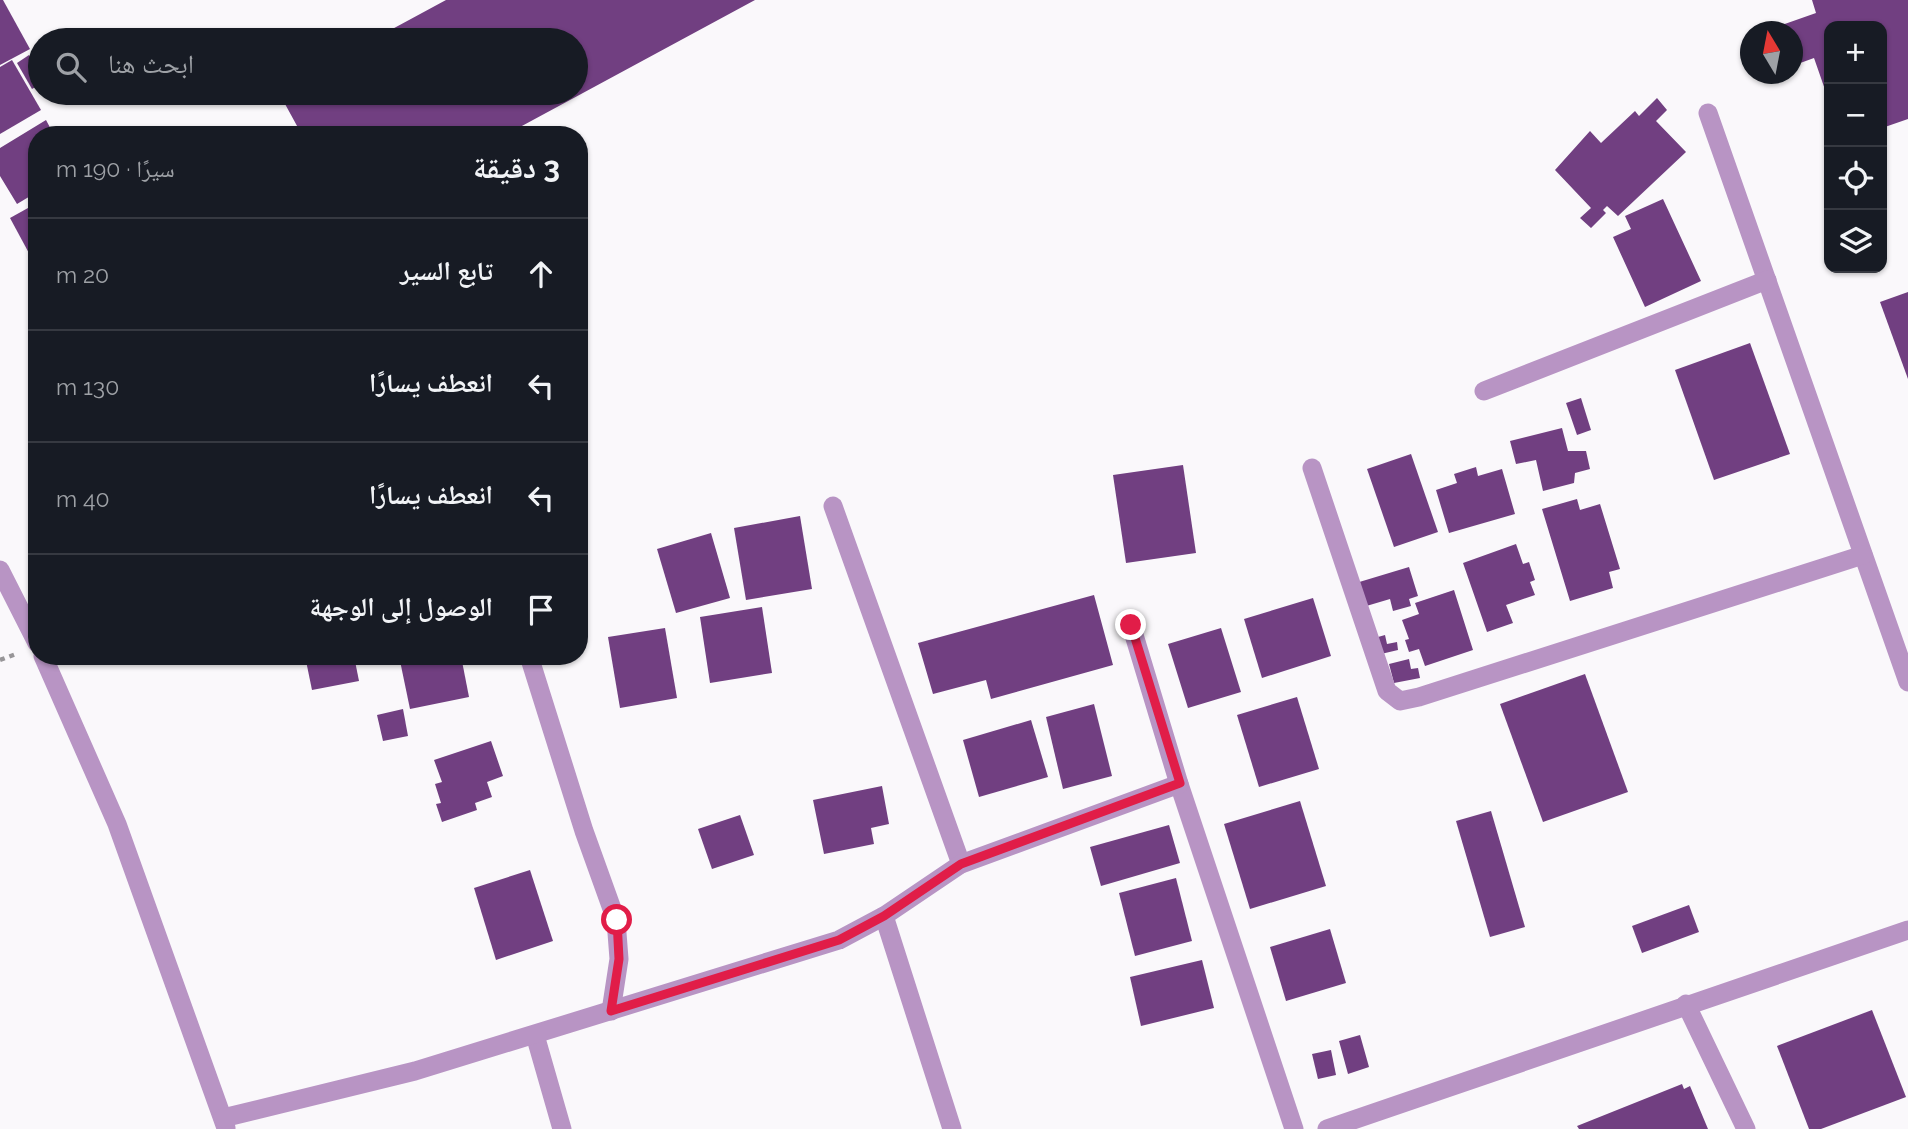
<!DOCTYPE html>
<html lang="ar">
<meta charset="utf-8">
<style>
:root{--surface:#171b24;--page:#242831;--text:#f1f3f6;--muted:#9ea1a6;--line:#363941}
body{margin:0;font-family:Raleway,"Noto Naskh Arabic",sans-serif;background:var(--page);color:var(--text);direction:rtl}
.controls{position:absolute;right:21px;top:21px;display:grid;overflow:hidden;border-radius:14px;box-shadow:0 2px 5px #0004}
.controls button{width:63px;height:63px;display:grid;place-items:center;padding:0;border:0;border-bottom:2px solid var(--line);background:var(--surface);color:var(--text);font:35px sans-serif}
.compass{position:absolute;left:1740px;top:21px;width:63px;height:63px;border-radius:50%;background:var(--surface);box-shadow:0 2px 5px #0004;rotate:350deg}
.stop{position:absolute;width:21px;height:21px;margin:-16px;border:5px solid #e11d48;border-radius:50%;background:#fff}
.stop.end{background:#e11d48;border-color:#fff;box-shadow:0 2px 7px #0008}
.list{margin:0;padding:0;list-style:none}
h2{display:flex;justify-content:space-between;align-items:center;height:91px;margin:0;padding:0 28px;font-size:30px}
h2 small{font-size:23px;font-weight:400;color:var(--muted)}
.list li{display:grid;grid-template-columns:46px 1fr auto;gap:21px;align-items:center;box-sizing:border-box;height:112px;padding:0 28px;border-top:2px solid var(--line)}
.list b{display:block;font-size:26px;white-space:nowrap}
.list em{font-size:23px;font-style:normal;color:var(--muted)}
.icon{flex:none;width:38px;height:38px;fill:none;stroke:currentColor;stroke-width:2;stroke-linecap:round;stroke-linejoin:round}
.map{position:relative;flex:none;width:1908px;height:1129px;overflow:hidden;direction:ltr}
.search{position:absolute;background:var(--surface);box-shadow:0 2px 5px #0004;left:28px;top:28px;width:560px;height:77px;display:flex;align-items:center;gap:18px;box-sizing:border-box;padding:0 24px;border-radius:38px;color:var(--muted);font-size:26px}
.panel{position:absolute;background:var(--surface);box-shadow:0 2px 5px #0004;left:28px;top:126px;width:560px;height:539px;border-radius:28px;direction:rtl}
.map>svg:first-child{display:block}
</style>
<div class="map">
<svg width="1908" height="1129" viewBox="0 0 1908 1129">
<rect width="100%" height="100%" fill="#faf8fb"/>
<g fill="#713f81">
<polygon points="0,0 3,0 30,49 0,65"/>
<polygon points="446,0 755,0 505,135 302,135 279,93 576,93 576,40 372,40"/>
<polygon points="1812,0 1908,0 1908,119 1882,128 1882,26 1829,26 1829,101 1814,58 1792,66 1792,32 1781,32 1779,26 1816,13"/>
<polygon points="29,55 40,73 40,84 32,89 17,63"/>
<polygon points="12,60 41,110 0,134 0,67"/>
<polygon points="1657,98 1667,110 1656,121 1686,152 1618,216 1607,206 1603,210 1606,213 1591,228 1580,218 1591,208 1555,170 1590,131 1601,143 1635,111 1639,116"/>
<polygon points="46,120 54,135 37,135 37,192 17,204 0,176 0,148"/>
<polygon points="1663,199 1701,281 1645,307 1613,237 1631,229 1625,216"/>
<polygon points="37,203 37,268 10,218"/>
<polygon points="1908,292 1908,379 1880,302"/>
<polygon points="1750,343 1790,454 1714,480 1675,370"/>
<polygon points="1581,398 1591,430 1577,435 1566,403"/>
<polygon points="1562,428 1568,451 1586,451 1590,469 1575,473 1574,483 1543,491 1536,460 1516,464 1510,441"/>
<polygon points="1411,454 1438,532 1394,547 1367,469"/>
<polygon points="1183,465 1196,553 1126,563 1113,475"/>
<polygon points="1476,467 1478,476 1502,469 1515,514 1449,533 1436,490 1457,483 1454,474"/>
<polygon points="1577,499 1580,510 1600,504 1620,569 1609,572 1613,588 1570,601 1542,509"/>
<polygon points="800,516 812,589 746,600 734,528"/>
<polygon points="711,533 730,598 676,613 657,549"/>
<polygon points="1516,544 1523,564 1529,562 1535,580 1530,582 1535,595 1506,605 1513,623 1487,632 1463,563"/>
<polygon points="1409,567 1418,596 1409,599 1411,606 1393,611 1390,599 1363,607 1356,583"/>
<polygon points="1454,590 1473,650 1425,666 1419,649 1409,652 1405,640 1409,639 1402,620 1419,614 1415,603"/>
<polygon points="1094,595 1113,665 991,699 986,680 933,694 918,643"/>
<polygon points="1313,598 1331,656 1262,678 1244,619"/>
<polygon points="762,607 772,673 710,683 700,617"/>
<polygon points="665,628 677,698 620,708 608,637"/>
<polygon points="1221,628 1241,692 1188,708 1168,644"/>
<polygon points="1385,635 1387,644 1397,642 1398,650 1381,654 1378,637"/>
<polygon points="305,656 354,656 359,681 312,690"/>
<polygon points="399,656 461,656 469,697 410,709"/>
<polygon points="1409,659 1411,669 1418,668 1420,678 1394,683 1389,664"/>
<polygon points="1585,674 1628,792 1543,822 1500,704"/>
<polygon points="1297,697 1319,769 1259,787 1237,715"/>
<polygon points="1094,704 1112,776 1063,789 1046,717"/>
<polygon points="403,709 408,736 383,741 377,715"/>
<polygon points="1031,720 1048,777 979,797 963,740"/>
<polygon points="491,741 503,776 487,782 492,797 475,803 477,810 442,822 436,804 441,803 435,784 442,782 434,760"/>
<polygon points="882,786 889,824 871,828 874,844 824,854 813,800"/>
<polygon points="1300,801 1326,886 1250,909 1224,824"/>
<polygon points="1491,811 1525,927 1490,937 1456,821"/>
<polygon points="740,815 754,855 712,869 698,829"/>
<polygon points="1169,825 1180,863 1101,886 1090,847"/>
<polygon points="530,870 553,941 496,960 474,888"/>
<polygon points="1176,878 1192,941 1135,956 1119,893"/>
<polygon points="1689,905 1699,932 1642,953 1632,926"/>
<polygon points="1330,929 1346,983 1286,1001 1270,947"/>
<polygon points="1202,960 1214,1008 1141,1026 1130,977"/>
<polygon points="1872,1010 1906,1097 1821,1129 1809,1129 1777,1046"/>
<polygon points="1360,1035 1369,1067 1348,1074 1339,1041"/>
<polygon points="1331,1050 1336,1075 1318,1079 1312,1054"/>
<polygon points="1682,1084 1684,1089 1690,1086 1708,1129 1579,1129 1577,1126"/>
</g>
<g fill="none" stroke-linecap="round" stroke-linejoin="round">
<polyline stroke="#979598" stroke-width="4.5" stroke-dasharray="5 5" stroke-linecap="butt" points="0,660 16,654"/>
<g stroke="#b894c4" stroke-width="19">
<polyline points="1708,113 1908,682"/>
<polyline points="1484,391 1767,280"/>
<polyline points="1312,468 1387,691 1400,701 1419,697 1863,555"/>
<polyline points="833,506 961,864"/>
<polyline points="0,570 37,643"/>
<polyline points="1131,625 1179,784 1294,1129"/>
<polyline points="43,656 117,824 226,1128"/>
<polyline points="529,656 584,831 616,920 619,959 611,1011"/>
<polyline points="884,916 952,1129"/>
<polyline points="1686,1004 1746,1129"/>
<polyline points="535,1035 562,1129"/>
<polyline points="223,1118 415,1071 839,940 884,916 961,864 1179,784"/>
<polyline points="1327,1129 1908,930"/>
</g>
</g>
<g fill="none" stroke-linecap="round" stroke-linejoin="round">
<polyline stroke="#e11d48" stroke-width="9" points="617,920 619,959 611,1011 839,940 884,916 961,864 1180,783 1131,625"/>
</g>
</svg>
<div class="controls">
<button>+</button>
<button>−</button>
<button><svg class="icon" aria-label="locate" viewBox="0 0 24 24"><circle cx="12" cy="12" r="6"/><path d="M12 2v4M12 18v4M2 12h4M18 12h4"/></svg></button>
<button><svg class="icon" aria-label="layers" viewBox="0 0 24 24"><path d="M12 4l9 5-9 5-9-5zM3 14l9 5 9-5"/></svg></button>
</div>
<svg class="compass" viewBox="-18 -18 36 36"><path d="M0-13l5 13h-10z" fill="#e53935"/><path d="M0 13l5-13h-10z" fill="#9ea1a6"/></svg>
<div class="stop" style="left:617px;top:920px"></div>
<div class="stop end" style="left:1131px;top:625px"></div>
<div class="search"><svg class="icon" aria-label="search" viewBox="0 0 24 24"><circle cx="10" cy="10" r="6"/><path d="M15 15l6 6"/></svg>ابحث هنا</div>
<section class="panel">
<h2>3 دقيقة<small>سيرًا · 190 m</small></h2>
<ul class="list">
<li><svg class="icon" aria-label="ahead" viewBox="0 0 24 24"><path d="M12 20V5M6 11l6-6 6 6"/></svg><div><b>تابع السير</b></div><em>20 m</em></li>
<li><svg class="icon" aria-label="left" viewBox="0 0 24 24"><path d="M17 20v-9H6M10 6l-5 5 5 5"/></svg><div><b>انعطف يسارًا</b></div><em>130 m</em></li>
<li><svg class="icon" aria-label="left" viewBox="0 0 24 24"><path d="M17 20v-9H6M10 6l-5 5 5 5"/></svg><div><b>انعطف يسارًا</b></div><em>40 m</em></li>
<li><svg class="icon" aria-label="arrive" viewBox="0 0 24 24"><path d="M6 21V4h12l-3 4 3 4H6"/></svg><div><b>الوصول إلى الوجهة</b></div></li>
</ul>
</section>
</div>
